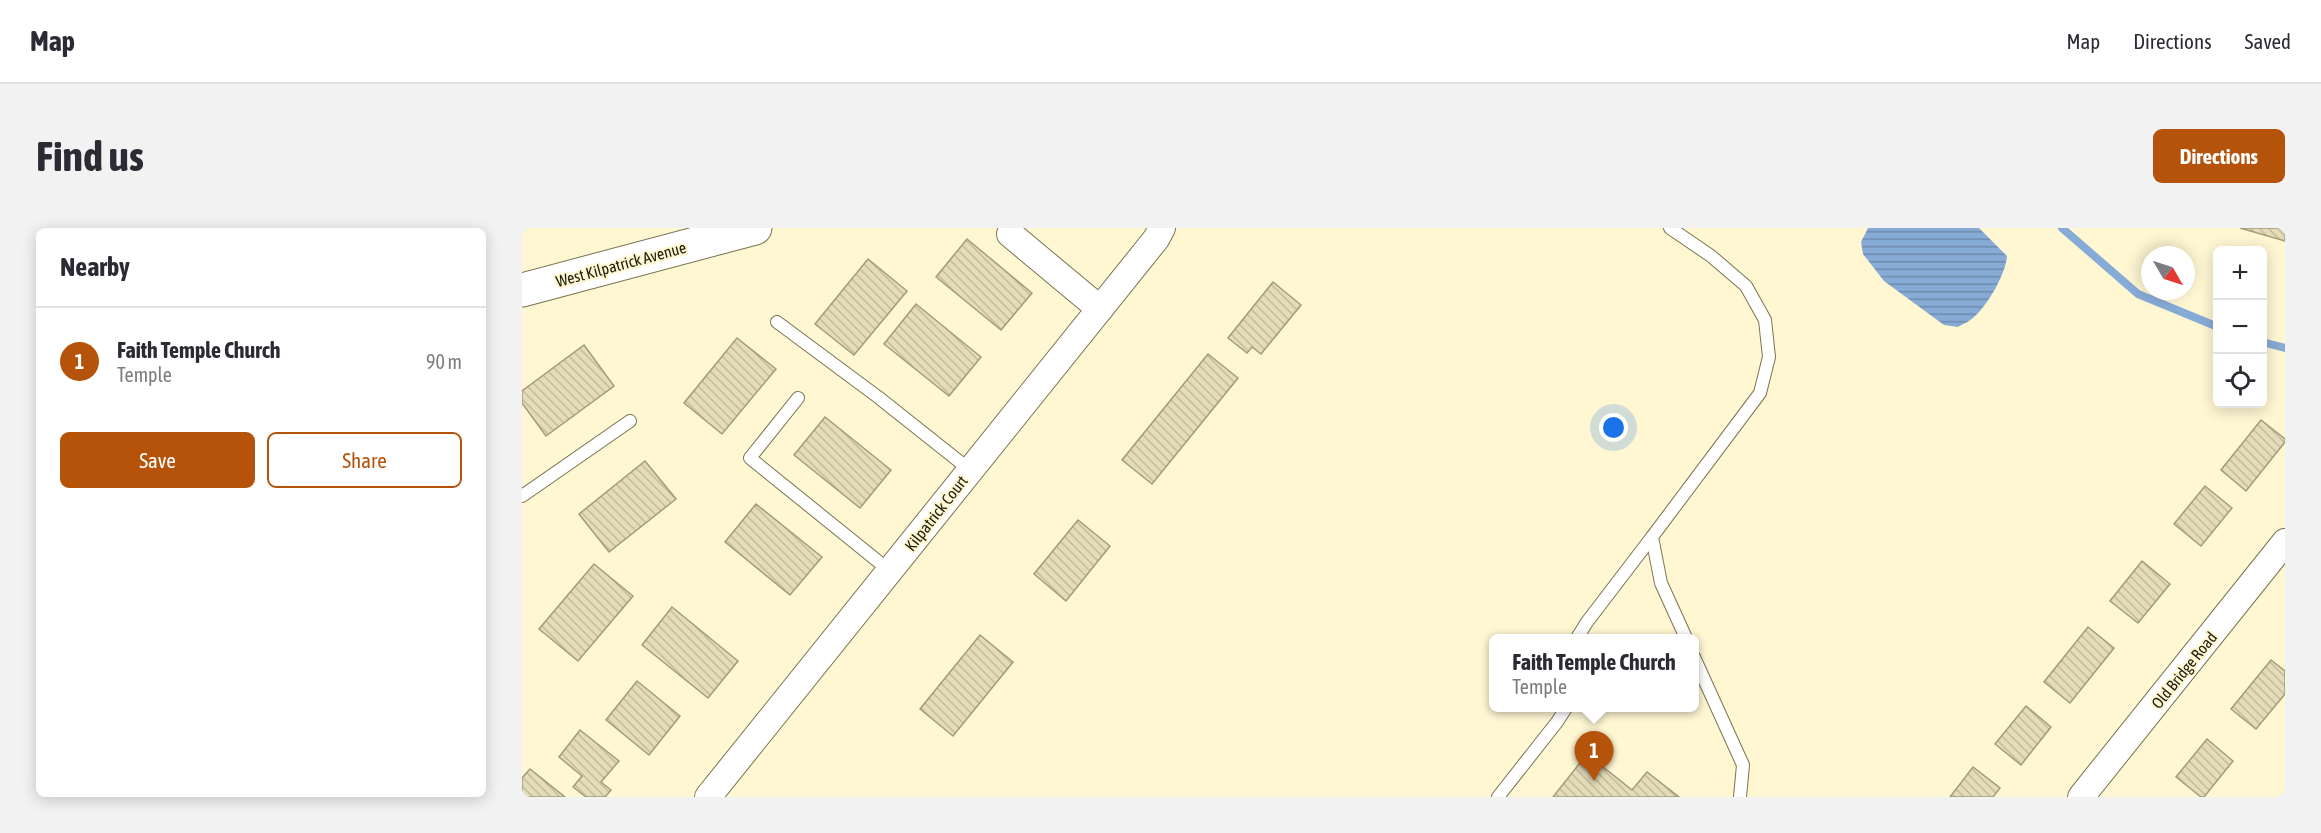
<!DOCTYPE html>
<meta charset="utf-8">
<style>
:root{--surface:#fff;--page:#f2f2f3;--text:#2b2b33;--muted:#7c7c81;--line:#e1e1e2;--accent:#b45309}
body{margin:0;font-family:"Asap Condensed",sans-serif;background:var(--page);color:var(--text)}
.controls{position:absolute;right:18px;top:18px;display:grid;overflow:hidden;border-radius:9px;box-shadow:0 3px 15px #0003}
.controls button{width:54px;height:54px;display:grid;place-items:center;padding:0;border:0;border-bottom:2px solid var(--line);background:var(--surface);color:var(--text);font:30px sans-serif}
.compass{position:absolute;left:1619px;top:18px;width:54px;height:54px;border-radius:50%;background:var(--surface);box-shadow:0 3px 15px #0003;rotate:129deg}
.you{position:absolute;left:1092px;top:200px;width:21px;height:21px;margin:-15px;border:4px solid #fff;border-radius:50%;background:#1a73e8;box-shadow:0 0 0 9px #1a73e833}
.badge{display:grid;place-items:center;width:39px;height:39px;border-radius:50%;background:var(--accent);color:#fff;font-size:20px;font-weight:700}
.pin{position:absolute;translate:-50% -50px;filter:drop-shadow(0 2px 3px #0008)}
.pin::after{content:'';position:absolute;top:32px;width:21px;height:18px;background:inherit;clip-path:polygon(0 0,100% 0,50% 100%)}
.popup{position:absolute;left:967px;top:406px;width:210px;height:78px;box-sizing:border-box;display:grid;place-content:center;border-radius:9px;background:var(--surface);filter:drop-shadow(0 2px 4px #0005);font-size:20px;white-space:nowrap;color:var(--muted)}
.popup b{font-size:22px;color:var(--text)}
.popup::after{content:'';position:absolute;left:50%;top:100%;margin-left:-12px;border:12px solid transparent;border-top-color:var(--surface)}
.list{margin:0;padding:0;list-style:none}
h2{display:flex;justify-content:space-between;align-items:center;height:78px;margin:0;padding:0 24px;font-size:26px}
h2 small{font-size:20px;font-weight:400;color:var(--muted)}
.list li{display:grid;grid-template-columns:39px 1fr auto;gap:18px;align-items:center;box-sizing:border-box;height:108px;padding:0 24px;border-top:2px solid var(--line)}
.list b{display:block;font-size:22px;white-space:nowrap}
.list p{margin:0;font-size:20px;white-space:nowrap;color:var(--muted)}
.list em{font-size:20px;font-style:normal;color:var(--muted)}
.actions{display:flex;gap:12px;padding:18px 24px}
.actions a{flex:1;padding:14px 0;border:2px solid var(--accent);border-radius:9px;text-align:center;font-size:21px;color:var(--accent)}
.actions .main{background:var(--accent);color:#fff}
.icon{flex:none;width:33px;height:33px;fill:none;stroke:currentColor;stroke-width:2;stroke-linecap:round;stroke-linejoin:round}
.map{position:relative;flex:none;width:1763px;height:569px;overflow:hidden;border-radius:9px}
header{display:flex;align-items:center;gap:36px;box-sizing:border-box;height:84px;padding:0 30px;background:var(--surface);border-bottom:2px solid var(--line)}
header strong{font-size:28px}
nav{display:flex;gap:33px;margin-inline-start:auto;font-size:21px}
.intro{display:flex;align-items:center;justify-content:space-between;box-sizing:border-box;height:144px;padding:0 36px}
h1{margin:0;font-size:42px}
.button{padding:15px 27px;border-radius:9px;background:var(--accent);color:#fff;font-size:21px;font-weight:700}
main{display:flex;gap:36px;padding:0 36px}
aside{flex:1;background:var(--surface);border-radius:9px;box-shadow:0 3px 15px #0003}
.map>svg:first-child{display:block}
</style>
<header>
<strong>Map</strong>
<nav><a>Map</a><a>Directions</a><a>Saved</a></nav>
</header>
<div class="intro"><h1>Find us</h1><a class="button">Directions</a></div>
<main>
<aside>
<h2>Nearby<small></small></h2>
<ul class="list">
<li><span class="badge">1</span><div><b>Faith Temple Church</b><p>Temple</p></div><em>90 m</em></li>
</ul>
<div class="actions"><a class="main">Save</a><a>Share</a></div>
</aside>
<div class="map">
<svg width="1763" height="569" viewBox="0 0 1763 569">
<defs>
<pattern id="water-rules" width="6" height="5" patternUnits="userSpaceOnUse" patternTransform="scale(1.5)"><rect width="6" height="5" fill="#87abd7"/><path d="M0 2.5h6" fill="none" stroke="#6e8bad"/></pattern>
<pattern id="building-back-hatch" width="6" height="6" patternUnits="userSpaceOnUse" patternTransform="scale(1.5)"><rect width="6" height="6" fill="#e4dcb8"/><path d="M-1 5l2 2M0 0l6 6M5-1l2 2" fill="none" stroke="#c3bc9d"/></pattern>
</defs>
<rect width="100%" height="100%" fill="#fff7d2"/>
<path fill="url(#water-rules)" d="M1346 0H1457L1485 28C1484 45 1466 77 1452 89 1448 93 1441 96 1436 99L1422 97 1362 53 1341 26 1339 14Z"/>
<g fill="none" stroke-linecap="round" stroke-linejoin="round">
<g stroke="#87abd7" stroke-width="8">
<polyline points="1540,0 1616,66 1696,99"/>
<polyline points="1740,114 1763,120"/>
</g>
</g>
<g fill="url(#building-back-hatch)" stroke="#a39b79" stroke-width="1.5">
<polygon points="1718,0 1763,0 1763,13"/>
<polygon points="445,11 510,65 479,102 414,49"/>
<polygon points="346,31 385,63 332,127 293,96"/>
<polygon points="751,54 779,77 739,126 730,119 725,125 706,110"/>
<polygon points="394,76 459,129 427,168 362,116"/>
<polygon points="215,110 254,141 200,206 162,175"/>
<polygon points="62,117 92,158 24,208 0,175 0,163"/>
<polygon points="686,126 716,150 630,256 600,232"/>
<polygon points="303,189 369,242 338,280 272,227"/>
<polygon points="1739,192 1763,211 1763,214 1724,263 1699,242"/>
<polygon points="123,233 154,271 87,324 57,286"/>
<polygon points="1683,258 1710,280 1679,318 1652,296"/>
<polygon points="234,276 300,329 268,367 203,314"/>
<polygon points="556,292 588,318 544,373 512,346"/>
<polygon points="1620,333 1648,356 1616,395 1588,373"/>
<polygon points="72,336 111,368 56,433 17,401"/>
<polygon points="150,379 216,433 186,470 120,417"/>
<polygon points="1566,399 1592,420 1548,475 1522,454"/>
<polygon points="458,407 491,434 431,508 398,481"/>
<polygon points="1749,432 1763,443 1763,466 1734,501 1709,481"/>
<polygon points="115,453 158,488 127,527 84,492"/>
<polygon points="1504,478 1529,499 1499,537 1473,516"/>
<polygon points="58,502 97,533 79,554 89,562 83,569 64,569 51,559 60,548 37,529"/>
<polygon points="1685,511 1711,533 1682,569 1679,569 1654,549"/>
<polygon points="1065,526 1110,562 1125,544 1157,569 1031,569"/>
<polygon points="1451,539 1478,560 1471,569 1428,569"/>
<polygon points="8,541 43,569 0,569 0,550"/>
</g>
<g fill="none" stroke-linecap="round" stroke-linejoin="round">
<g stroke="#7a7251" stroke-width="14">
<g id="lane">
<polyline points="1148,0 1189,28 1224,58 1243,92 1247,129 1238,165 1130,309 1139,355 1164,410"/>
<polyline points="255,94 356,169 448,242"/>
<polyline points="276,170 228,230 368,343"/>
<polyline points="0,268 108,193"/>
<polyline points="1055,410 1065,394 1130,309"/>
<polyline points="1172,429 1221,537 1218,569"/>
<polyline points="976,569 1035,494 1044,480"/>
</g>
</g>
<g stroke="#7a7251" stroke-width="28">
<g id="street">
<polyline points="488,6 578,81"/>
<polyline points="186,569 634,11 640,0"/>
<polyline points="1559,569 1763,314"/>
</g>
</g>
<g stroke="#7a7251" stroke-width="35">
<polyline id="secondary" points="0,62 233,0"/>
</g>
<use href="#lane" stroke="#fff" stroke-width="12"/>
<use href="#street" stroke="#fff" stroke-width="26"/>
<use href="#secondary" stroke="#fff" stroke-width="33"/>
</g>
<g text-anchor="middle" stroke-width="4.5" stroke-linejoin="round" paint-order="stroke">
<g font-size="16" fill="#232012" stroke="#fff7d2">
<text transform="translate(99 36) rotate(-15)" y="6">West Kilpatrick Avenue</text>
<text transform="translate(414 285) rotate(-52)" y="6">Kilpatrick Court</text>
<text transform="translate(1662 442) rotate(-51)" y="6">Old Bridge Road</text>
</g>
</g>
</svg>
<div class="controls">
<button>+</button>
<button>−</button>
<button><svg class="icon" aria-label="locate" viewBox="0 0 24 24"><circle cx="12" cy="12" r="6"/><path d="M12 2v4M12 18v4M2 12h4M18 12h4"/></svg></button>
</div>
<svg class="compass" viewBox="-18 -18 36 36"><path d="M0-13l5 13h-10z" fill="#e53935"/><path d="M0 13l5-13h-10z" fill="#7c7c81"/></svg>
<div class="you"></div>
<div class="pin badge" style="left:1072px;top:553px">1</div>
<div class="popup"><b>Faith Temple Church</b>Temple</div>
</div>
</main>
